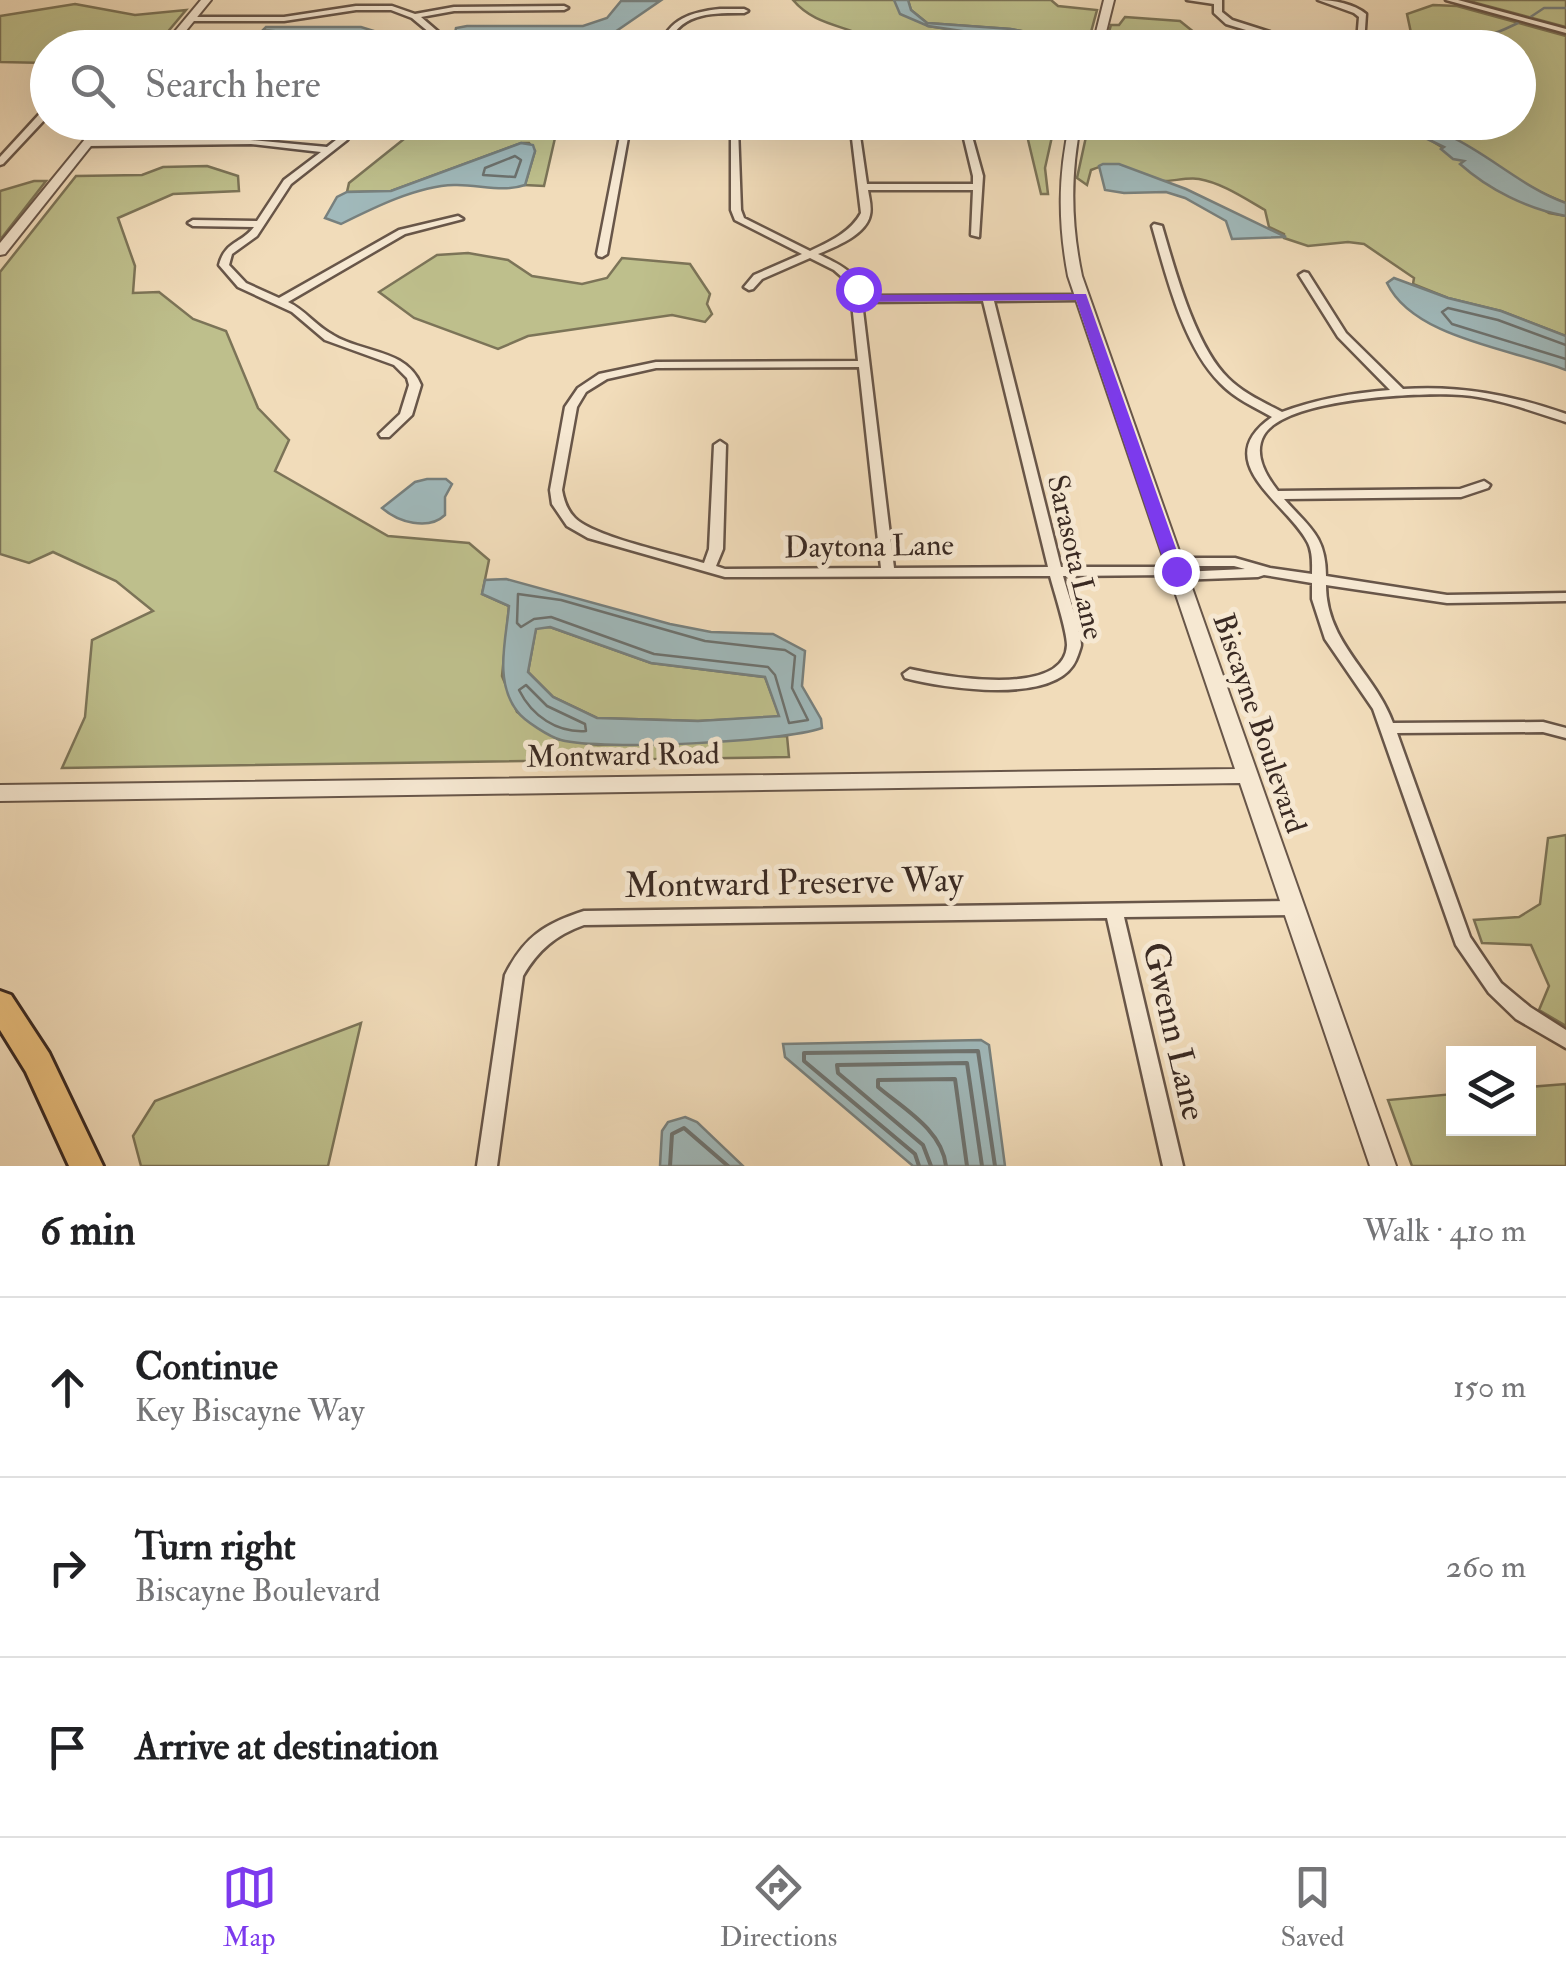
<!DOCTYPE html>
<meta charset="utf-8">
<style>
:root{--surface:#fff;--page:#f2f2f2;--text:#202124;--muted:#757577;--line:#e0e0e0;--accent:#7c3aed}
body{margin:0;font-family:"IM FELL Double Pica",serif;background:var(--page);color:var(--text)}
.controls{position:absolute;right:30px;bottom:30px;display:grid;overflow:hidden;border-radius:0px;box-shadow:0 10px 40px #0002}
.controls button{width:90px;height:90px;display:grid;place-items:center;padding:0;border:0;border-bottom:2px solid var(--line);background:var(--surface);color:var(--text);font:50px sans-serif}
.stop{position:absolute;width:30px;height:30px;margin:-22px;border:8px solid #7c3aed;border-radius:50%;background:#fff}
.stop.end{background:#7c3aed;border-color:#fff;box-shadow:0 2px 10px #0008}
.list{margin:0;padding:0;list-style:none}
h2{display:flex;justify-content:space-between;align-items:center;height:130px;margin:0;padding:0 40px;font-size:42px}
h2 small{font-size:32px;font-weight:400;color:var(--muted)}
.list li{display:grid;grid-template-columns:65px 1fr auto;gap:30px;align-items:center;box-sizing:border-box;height:180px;padding:0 40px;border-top:2px solid var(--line)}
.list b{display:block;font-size:38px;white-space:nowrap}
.list p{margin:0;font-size:32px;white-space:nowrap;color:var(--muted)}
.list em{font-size:32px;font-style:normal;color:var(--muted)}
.icon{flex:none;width:55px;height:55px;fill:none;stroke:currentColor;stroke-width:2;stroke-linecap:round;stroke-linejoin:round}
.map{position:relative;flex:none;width:1566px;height:1166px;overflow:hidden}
.search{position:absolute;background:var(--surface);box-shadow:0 10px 40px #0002;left:30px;right:30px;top:30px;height:110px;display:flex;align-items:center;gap:25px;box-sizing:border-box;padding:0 35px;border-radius:55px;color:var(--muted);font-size:38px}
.sheet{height:670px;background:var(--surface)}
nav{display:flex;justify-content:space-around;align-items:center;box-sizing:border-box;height:140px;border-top:2px solid var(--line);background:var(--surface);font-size:28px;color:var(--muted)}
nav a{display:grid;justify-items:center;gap:5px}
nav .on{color:var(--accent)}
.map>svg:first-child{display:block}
</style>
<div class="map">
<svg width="1566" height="1166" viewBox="0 0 1566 1166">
<rect width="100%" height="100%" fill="#f1dcba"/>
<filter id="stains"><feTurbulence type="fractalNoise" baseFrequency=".002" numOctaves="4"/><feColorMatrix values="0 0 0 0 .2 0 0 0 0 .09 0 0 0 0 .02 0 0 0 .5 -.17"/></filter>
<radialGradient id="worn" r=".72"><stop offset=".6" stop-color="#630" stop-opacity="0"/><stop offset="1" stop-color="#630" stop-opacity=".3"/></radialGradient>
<g fill="#bebf8c" stroke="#7c7458" stroke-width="2.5">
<path d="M793 0H894L928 26 1071 47H881C856 24 818 30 793 0Z"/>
<polygon points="908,0 1051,0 1058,6 1097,10 1088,43 1010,29 927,23 911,10"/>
<polygon points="1465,0 1566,0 1566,27"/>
<polygon points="75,4 135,15 186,10 155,47 48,48 47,63 0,62 0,16"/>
<path d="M1433 5 1457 6 1566 36V203C1513 184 1471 144 1418 123L1518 122V48L1414 47 1407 14Z"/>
<polygon points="1125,17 1180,21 1200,37 1217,38 1240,47 1105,46 1111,25 1119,25"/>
<polygon points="450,122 469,125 589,123 558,125 544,186 525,185 535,151 529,143 521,143 391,191 347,192 349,183 424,123"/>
<polygon points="1024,123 1055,123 1045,168 1048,194 1041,194"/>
<path d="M1089 123H1394L1414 130 1549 213 1566 216V336L1501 311 1448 298 1413 284 1414 278 1364 244 1348 242 1308 246 1284 238V234L1269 227 1265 210C1244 198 1222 183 1199 179 1186 177 1171 182 1159 181 1129 178 1126 155 1091 170L1087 185 1077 178Z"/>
<polygon points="207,166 238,176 239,191 173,194 118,218 135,266 133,293 159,292 193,319 226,331 258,408 289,440 275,471 388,536 469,543 489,560 482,594 509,606 502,676 517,712 557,739 598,745 787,736 789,757 62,768 85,717 92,640 153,611 116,581 53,552 29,563 0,554 0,272 76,176 142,175 163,167"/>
<polygon points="34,181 46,181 0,240 0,191"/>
<polygon points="468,253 508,260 532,276 582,284 607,278 622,258 690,264 710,294 707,304 712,314 705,322 672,315 528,336 498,349 414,318 379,292 437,255"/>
<polygon points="550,627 651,663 765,677 780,717 698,721 597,718 553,697 528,672 536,628"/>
<polygon points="1566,835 1566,1026 1539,1010 1549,986 1531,945 1482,943 1474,920 1519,917 1540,904 1548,838"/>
<polygon points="361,1023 328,1166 141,1166 133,1136 155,1101"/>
<polygon points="1566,1084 1566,1166 1412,1166 1388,1100 1453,1094 1454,1128 1528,1128 1529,1087"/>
</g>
<g fill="#a0b9bb" stroke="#77807e" stroke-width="2.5" fill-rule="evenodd">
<polygon points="894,0 908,0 911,10 927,23 1011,29 1110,47 1071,47 928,26 900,14"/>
<polygon points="621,1 660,1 612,34 463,36 455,33 456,28 467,26 583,26 607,18"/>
<polygon points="266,27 361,27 374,31 366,47 317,48 324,36 263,30"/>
<path d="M1394 123C1461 122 1506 182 1566 203V216C1528 209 1489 190 1460 164L1464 161 1453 159 1441 149 1444 147Z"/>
<path d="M521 143 533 145 535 151 525 185C502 193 478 184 454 185 417 186 373 208 341 224L325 218 337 197 347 192 391 191Z"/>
<polygon points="1103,164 1119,164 1186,189 1286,237 1232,239 1226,221 1185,198 1166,192 1124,193 1105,190 1099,166"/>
<path d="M1394 278 1448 298 1501 311 1566 336V370C1512 349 1413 338 1387 283Z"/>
<path d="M427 479H446L452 484 445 497V515C428 531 398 522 382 508L415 482Z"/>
<path d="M506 579 670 624 711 632 773 634 805 651 802 686 821 719 822 728C782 742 603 751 561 740 550 737 524 721 517 711 494 681 506 640 509 606L482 594 485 580ZM550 627 651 663 765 677 779 716 698 721 597 718 553 697 528 672 536 629Z"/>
<polygon points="981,1040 989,1045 1005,1166 913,1166 785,1057 783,1044"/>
<polygon points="685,1117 697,1122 743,1166 660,1166 662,1131 668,1122"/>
</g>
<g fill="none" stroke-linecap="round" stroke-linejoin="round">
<g stroke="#6d726f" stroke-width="2.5">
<polygon points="515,156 521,160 515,177 483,175 485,168"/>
<polyline points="1566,345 1498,320 1448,308 1442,312 1452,324 1566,359"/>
<polygon points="518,594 561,600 705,641 785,650 795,656 792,688 808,720 789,723 775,675 768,667 654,654 551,617 534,619 521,627 517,623"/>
<path d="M526 685 547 706 585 724 586 731C557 733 532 716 519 690Z"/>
</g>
<g stroke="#6d726f" stroke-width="4">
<polyline points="670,1166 672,1134 684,1128 728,1166"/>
<polyline points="919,1166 915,1154 804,1061 804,1053 978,1051 995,1166"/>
<polyline points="931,1166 923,1145 838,1073 837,1065 967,1063 982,1166"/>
<path d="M946 1166C942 1130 904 1109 878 1087V1080L955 1079 967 1166"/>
</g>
<g stroke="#77807e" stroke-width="2.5">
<polyline points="1529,18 1544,8 1566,8"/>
<path d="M1425 48 1432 40C1466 46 1487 38 1518 23"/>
</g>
<g stroke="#685649" stroke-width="5">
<g id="minor">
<polygon points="1187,0 1222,0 1222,12 1232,20 1320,48 1306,48 1226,24 1214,13 1214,4"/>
<path d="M1318 0C1334 0 1354 4 1366 14L1364 44 1355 48H1344L1357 41 1359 17 1354 13Z"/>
<polygon points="1446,0 1458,0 1566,29 1566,33"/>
<polygon points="356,6 392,6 415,14 454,7 564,6 568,8 564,10 454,11 421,17 457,48 448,48 412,18 391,10 356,10 284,21 190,21 186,19 190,17 284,17"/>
<path d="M720 9H744L748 11 744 13C712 13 678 12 667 48H659C669 18 692 12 720 9Z"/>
<polygon points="45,108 48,108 48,116 3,164 0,165 0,157"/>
<path d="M240 122H249L239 139 327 147 341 136 351 122H360L347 140 291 184 257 236 232 254 229 265 246 283 279 298 399 230 458 216 463 219 405 234 288 302C305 310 316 326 333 335 362 353 407 349 421 385L412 415 389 437H381L379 434 400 414 409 385 407 378 394 365 325 340 292 312 238 287 219 265C225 241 241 244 254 227L193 226 188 223 193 220 257 221 284 180 321 152 251 144 88 146 84 143 88 140 230 139Z"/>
<path d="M641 122H723L738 128 741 210 744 218 810 251C829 242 851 232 861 213L850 122H858L867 184H973V176L960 122H968L983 176 979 237 971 235 973 190H868C869 197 872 207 870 215 866 235 835 247 818 254 838 264 859 272 862 296L1085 295 1086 297 1081 300 994 301 1061 567H1175L1180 568 1181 572 1245 569 1234 566H1173L1166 562 1173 558H1235L1270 568 1312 574C1312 564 1313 553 1308 543 1288 503 1207 462 1272 417 1254 407 1234 398 1220 383 1183 346 1166 275 1152 226L1154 224 1162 226C1175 270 1195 346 1228 378 1243 393 1263 402 1282 412 1317 399 1353 393 1390 390L1338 337 1299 275 1304 272 1308 273 1346 333 1403 389C1460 385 1512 395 1566 414V422C1531 411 1498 398 1462 395 1422 392 1286 398 1264 435 1253 454 1266 476 1278 491L1460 489 1484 481 1490 485 1488 488 1461 497 1284 499C1309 527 1326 536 1326 576L1447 595 1566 593V601L1447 603 1326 585C1326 643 1375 673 1393 723L1543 722 1566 728V738L1543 732 1397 733 1470 937 1501 983 1530 1007 1566 1030V1048L1516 1019 1489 993 1456 945 1373 709 1325 639 1312 599V583L1264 575 1258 577 1177 580 1172 579 1171 575 1063 576C1067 591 1081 631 1081 645 1081 647 1077 658 1076 660 1056 706 943 688 905 678L903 674 910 669C941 676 1065 699 1067 645 1067 631 1054 591 1050 576L725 577 588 538 567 526 552 504 550 490 565 407 578 388 599 374 656 362 858 361 850 284 834 270 810 258 762 279 753 289 749 290 744 287 754 275 802 254 735 220 731 210V131C700 118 660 120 629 132L607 254 602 257 598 256 597 254 621 131ZM983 301 1048 567 894 568 862 302ZM859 367 881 568 725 569 716 566 723 549 726 445 720 441 714 445 709 549 704 563C675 554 594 537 575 518 567 510 564 501 562 490L577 407 586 392 607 379 656 368Z"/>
<path d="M1293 901 1299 903 1302 908 1299 913 1293 915 1124 917 1183 1166H1163L1107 918 584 925C556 935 538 950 523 976L497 1166H477L505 975C524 937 544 924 584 911Z"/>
</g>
</g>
<g stroke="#685649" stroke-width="4">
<g id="tertiary">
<polygon points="201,0 211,0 172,48 161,48"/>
<polygon points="1104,0 1114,0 1102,48 1092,48"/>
<polygon points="99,122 110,122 5,254 0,255 0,243"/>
<path d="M1070 122H1081C1070 175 1071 224 1082 276L1396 1166H1370L1240 783 0 801V785L1235 769 1068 276C1058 223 1058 175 1070 122Z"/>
</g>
</g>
<g stroke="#3a2a23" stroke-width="6">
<polygon id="primary" points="0,991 11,995 49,1053 103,1166 69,1166 26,1072 0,1030"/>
</g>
<use href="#minor" fill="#f6e8d2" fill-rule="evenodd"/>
<use href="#tertiary" fill="#f6e8d2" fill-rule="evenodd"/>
<use href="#primary" fill="#e8be7d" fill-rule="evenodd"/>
</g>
<polygon fill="#7c3aed" points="853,287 862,287 864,295 1086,294 1184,571 1181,574 1167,571 1076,300 858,302 852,298"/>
<g text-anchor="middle" stroke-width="10" stroke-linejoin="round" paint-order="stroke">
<g font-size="30" fill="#3a2a23" stroke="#f6e8d2">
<text transform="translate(869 546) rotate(-1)" y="10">Daytona Lane</text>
<text transform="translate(1076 557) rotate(77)" y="10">Sarasota Lane</text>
<text transform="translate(1260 723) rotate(71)" y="10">Biscayne Boulevard</text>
<text transform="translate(623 755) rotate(-1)" y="10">Montward Road</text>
</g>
<g font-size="35" fill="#3a2a23" stroke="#f6e8d2">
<text transform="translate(794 882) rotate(-1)" y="12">Montward Preserve Way</text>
<text transform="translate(1175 1031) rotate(77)" y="12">Gwenn Lane</text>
</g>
</g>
<rect width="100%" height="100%" filter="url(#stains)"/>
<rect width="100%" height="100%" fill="url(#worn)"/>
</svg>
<div class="controls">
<button><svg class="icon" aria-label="layers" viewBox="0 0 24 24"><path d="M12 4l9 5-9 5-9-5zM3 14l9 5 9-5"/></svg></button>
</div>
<div class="stop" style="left:858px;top:289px"></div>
<div class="stop end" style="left:1176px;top:571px"></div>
<div class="search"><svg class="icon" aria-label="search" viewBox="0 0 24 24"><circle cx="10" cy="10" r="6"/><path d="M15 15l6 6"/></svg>Search here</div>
</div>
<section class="sheet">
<h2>6 min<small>Walk · 410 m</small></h2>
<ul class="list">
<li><svg class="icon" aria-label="ahead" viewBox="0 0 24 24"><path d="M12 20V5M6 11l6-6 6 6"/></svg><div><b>Continue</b><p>Key Biscayne Way</p></div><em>150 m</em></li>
<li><svg class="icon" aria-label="right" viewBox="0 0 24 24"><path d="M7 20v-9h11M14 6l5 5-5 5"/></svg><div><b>Turn right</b><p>Biscayne Boulevard</p></div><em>260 m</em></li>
<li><svg class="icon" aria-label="arrive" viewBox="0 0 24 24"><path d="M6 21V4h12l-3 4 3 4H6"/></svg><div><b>Arrive at destination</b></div></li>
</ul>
</section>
<nav>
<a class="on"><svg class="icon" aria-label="map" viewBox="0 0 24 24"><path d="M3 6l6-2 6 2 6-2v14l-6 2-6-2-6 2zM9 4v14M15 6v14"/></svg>Map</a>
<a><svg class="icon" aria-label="directions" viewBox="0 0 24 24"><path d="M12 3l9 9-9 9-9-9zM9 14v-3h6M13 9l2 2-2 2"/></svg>Directions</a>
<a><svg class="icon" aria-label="saved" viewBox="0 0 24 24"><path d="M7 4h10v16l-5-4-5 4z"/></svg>Saved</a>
</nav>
